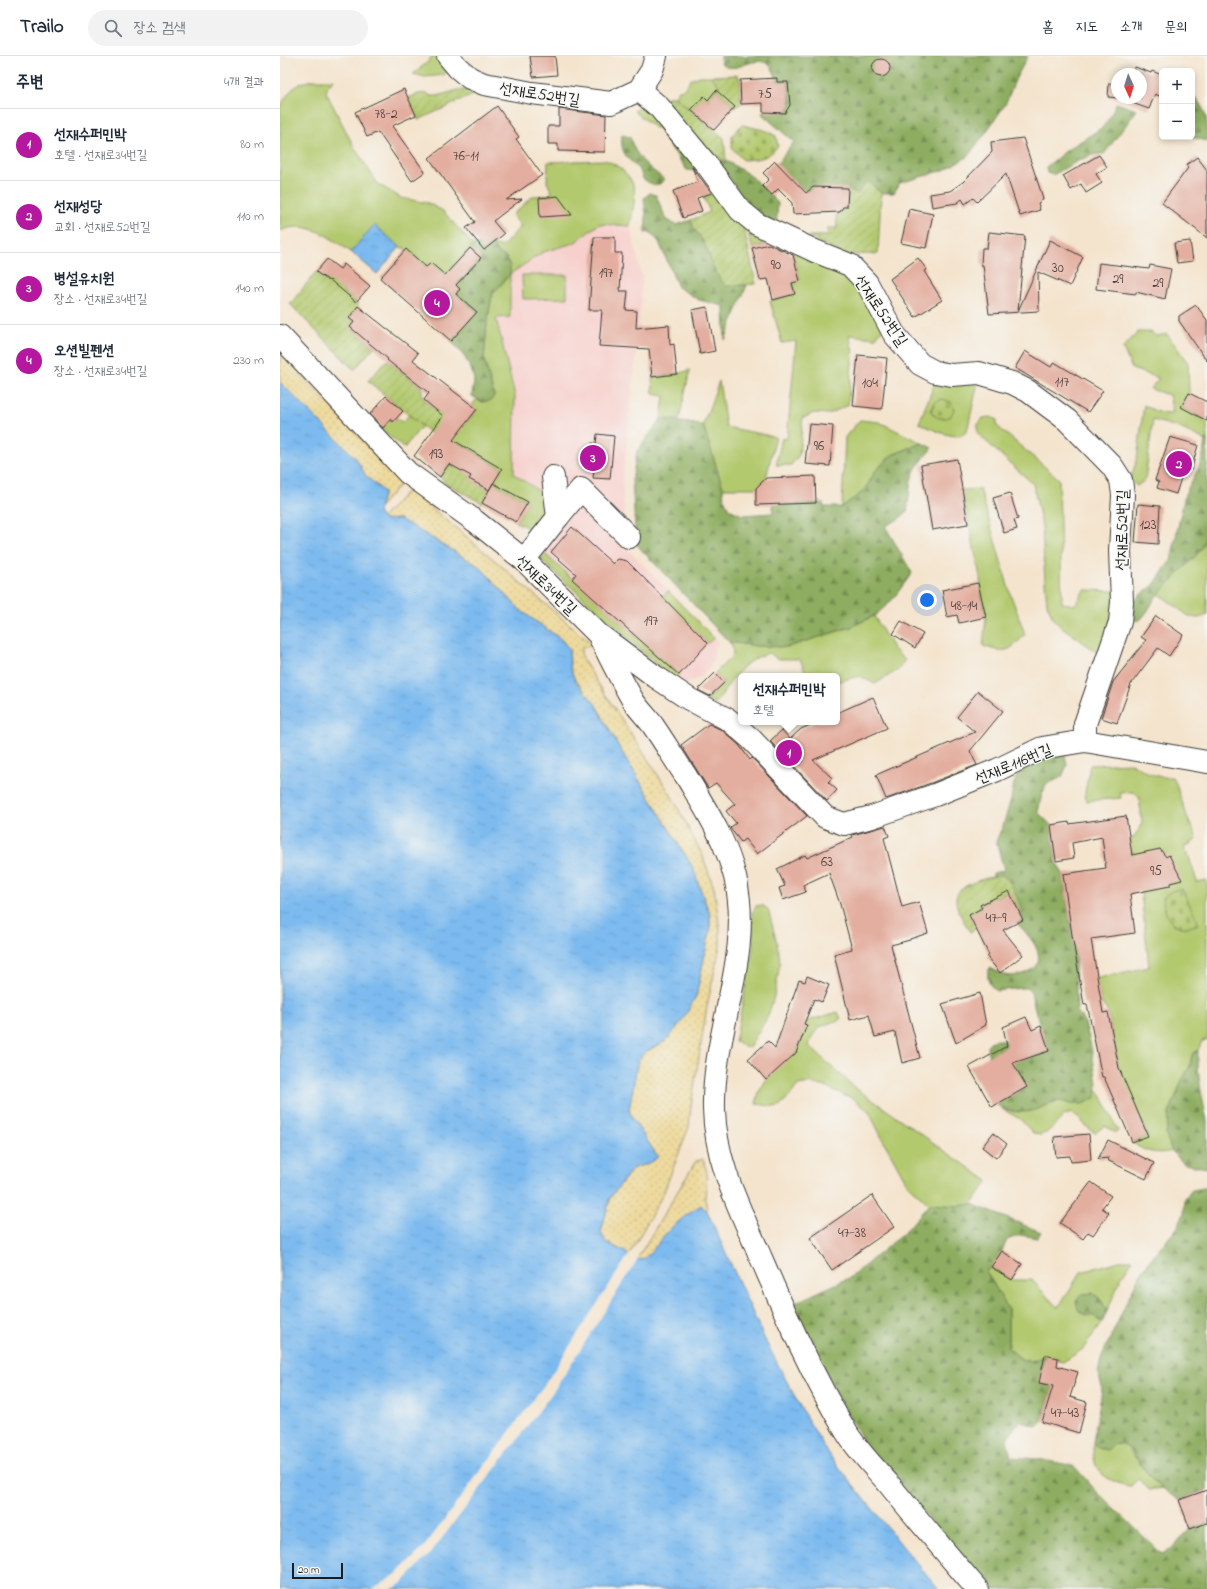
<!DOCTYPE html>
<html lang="ko">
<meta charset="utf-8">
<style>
:root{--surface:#fff;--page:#f2f2f3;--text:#1f2937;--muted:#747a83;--line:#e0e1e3;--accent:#b5179e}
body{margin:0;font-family:"Indie Flower","Poor Story",sans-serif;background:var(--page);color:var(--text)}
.controls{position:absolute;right:12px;top:12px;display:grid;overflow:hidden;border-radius:6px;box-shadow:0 2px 6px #0003}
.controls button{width:36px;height:36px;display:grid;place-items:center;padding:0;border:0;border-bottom:1px solid var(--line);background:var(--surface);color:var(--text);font:20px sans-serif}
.compass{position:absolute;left:831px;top:12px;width:36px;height:36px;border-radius:50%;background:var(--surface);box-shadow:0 2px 6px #0003;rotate:176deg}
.scale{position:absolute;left:12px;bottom:10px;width:51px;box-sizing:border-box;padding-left:4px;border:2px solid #1c1c1c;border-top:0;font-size:11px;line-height:14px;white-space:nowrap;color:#1c1c1c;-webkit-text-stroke:3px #f6f6f2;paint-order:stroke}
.you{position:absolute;left:647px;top:544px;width:14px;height:14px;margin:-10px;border:3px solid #fff;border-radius:50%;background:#1a73e8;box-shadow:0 0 0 6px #1a73e833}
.badge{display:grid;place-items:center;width:26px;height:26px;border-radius:50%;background:var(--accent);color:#fff;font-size:13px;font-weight:700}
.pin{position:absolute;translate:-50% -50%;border:2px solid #fff;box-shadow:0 1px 4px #0006}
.popup{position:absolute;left:458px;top:617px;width:102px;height:52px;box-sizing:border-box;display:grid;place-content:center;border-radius:6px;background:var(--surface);filter:drop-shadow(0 1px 3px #0005);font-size:13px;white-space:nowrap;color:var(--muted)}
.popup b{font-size:15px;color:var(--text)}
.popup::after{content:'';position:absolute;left:50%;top:100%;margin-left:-8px;border:8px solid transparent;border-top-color:var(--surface)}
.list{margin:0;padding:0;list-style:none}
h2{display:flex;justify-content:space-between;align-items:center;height:52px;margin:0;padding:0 16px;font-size:17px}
h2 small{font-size:13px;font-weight:400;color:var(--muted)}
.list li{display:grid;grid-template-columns:26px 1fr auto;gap:12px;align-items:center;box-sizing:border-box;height:72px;padding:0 16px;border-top:1px solid var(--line)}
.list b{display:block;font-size:15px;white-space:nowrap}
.list p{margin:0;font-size:13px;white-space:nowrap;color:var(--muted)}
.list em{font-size:13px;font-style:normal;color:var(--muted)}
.icon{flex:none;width:22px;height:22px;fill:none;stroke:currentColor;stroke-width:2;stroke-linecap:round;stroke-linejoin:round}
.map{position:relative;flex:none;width:927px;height:1533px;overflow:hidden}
header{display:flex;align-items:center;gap:24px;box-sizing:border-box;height:56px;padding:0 20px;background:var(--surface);border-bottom:1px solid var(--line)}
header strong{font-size:19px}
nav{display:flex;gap:22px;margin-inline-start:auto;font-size:14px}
.search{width:280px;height:36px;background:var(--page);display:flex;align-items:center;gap:10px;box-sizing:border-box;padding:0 14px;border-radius:22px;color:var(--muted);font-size:15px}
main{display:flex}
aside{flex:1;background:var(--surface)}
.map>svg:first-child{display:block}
</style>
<header>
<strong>Trailo</strong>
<div class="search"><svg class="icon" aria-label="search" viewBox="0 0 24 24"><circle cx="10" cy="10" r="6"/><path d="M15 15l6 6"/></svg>장소 검색</div>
<nav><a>홈</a><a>지도</a><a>소개</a><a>문의</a></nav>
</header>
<main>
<aside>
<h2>주변<small>4개 결과</small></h2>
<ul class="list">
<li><span class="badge">1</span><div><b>선재수퍼민박</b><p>호텔 · 선재로34번길</p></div><em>80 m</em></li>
<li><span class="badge">2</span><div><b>선재성당</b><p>교회 · 선재로52번길</p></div><em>110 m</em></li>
<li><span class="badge">3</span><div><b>병설유치원</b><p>장소 · 선재로34번길</p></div><em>140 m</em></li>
<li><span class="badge">4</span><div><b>오션빌펜션</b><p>장소 · 선재로34번길</p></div><em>230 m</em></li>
</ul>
</aside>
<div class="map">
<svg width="927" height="1533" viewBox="0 0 927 1533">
<defs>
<pattern id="forest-firs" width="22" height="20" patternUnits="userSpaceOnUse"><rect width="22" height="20" fill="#8ead61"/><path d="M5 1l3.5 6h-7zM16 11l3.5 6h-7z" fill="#738c4f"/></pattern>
<pattern id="sand-dots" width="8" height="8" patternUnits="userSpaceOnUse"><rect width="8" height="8" fill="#eeda9e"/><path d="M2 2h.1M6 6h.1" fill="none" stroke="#ccba88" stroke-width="1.8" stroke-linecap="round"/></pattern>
<pattern id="cemetery-stones" width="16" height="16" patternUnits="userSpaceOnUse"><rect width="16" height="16" fill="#b3c96e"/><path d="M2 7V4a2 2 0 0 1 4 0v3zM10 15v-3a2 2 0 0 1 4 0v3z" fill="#99ac5f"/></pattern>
<pattern id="garden-furrows" width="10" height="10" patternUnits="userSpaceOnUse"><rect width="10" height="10" fill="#b3c96e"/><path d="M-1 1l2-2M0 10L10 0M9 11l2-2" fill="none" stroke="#99ac5f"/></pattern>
<pattern id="water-ripples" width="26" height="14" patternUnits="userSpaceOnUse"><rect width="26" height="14" fill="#7bbaef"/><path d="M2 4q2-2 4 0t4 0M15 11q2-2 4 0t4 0" fill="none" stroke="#6a9fcc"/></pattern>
</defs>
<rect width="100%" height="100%" fill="#f6f6f2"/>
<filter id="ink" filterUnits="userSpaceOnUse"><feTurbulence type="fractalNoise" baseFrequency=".025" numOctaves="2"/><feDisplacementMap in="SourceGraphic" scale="8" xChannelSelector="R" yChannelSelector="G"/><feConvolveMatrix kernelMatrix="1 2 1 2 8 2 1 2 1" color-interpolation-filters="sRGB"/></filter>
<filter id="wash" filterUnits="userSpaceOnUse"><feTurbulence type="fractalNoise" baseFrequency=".012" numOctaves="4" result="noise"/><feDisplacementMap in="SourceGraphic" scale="16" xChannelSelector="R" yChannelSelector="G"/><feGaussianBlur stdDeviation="0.9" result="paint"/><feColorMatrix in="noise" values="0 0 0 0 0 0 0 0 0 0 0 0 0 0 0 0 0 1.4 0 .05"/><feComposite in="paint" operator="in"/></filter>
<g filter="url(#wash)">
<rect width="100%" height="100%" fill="#f4e4cd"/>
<polygon fill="#f7d0cc" points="319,168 350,170 362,221 359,275 342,426 345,472 336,481 439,587 434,592 434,602 429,612 420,621 408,627 400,627 243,490 254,475 236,466 248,446 213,427 207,267 230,218 263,196 294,187"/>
<g fill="#b3c96e" stroke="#687245">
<polygon points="152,0 161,0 167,16 164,19 145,21 133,18 148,6"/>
<polygon points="420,20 431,20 439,29 428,44 424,40 411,54 394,41 399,34 404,33 411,23"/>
<path d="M35 24H54L48 30 46 36 74 91 98 128 121 142 148 147 163 155 193 189 165 219 151 207 146 211 126 193 120 191 94 170 71 196C49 181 28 163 0 175V51C10 34 15 26 35 24Z"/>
<polygon points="367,49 384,67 379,72 375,72 354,55"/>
<path d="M325 104C337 108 350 118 354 131 356 143 352 158 350 170L319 168 294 187 263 196 230 218V261L216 262 235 340 234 418 262 437 266 457 254 475 236 466 248 446 213 427 222 413 181 388 169 387 197 354 192 349 196 344 203 346 214 340 204 304 207 267 212 239 230 218 227 202 218 197 212 188 222 191 241 170 232 159 253 140 270 139 272 137 267 126 268 106Z"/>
<polygon points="511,191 572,218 604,271 596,282 569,279 573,296 568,349 549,358 533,357 526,361 523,361 519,399 511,409 496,409 502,382 507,383 516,285 502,287 490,245 515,238 512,227 520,224"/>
<polygon points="242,219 287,219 287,242 243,243"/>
<path d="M858 276H872L876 280 887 278 908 307 909 337 901 351 927 365V384H925L900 372 873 364 865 424 857 430 850 424C860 401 860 374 864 349 873 354 883 360 893 357L889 339 870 333 879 322 852 313 843 292Z"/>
<polygon points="410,314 399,364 381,363 384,340 373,338 372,321 397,318"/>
<path d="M656 324 698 326 688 371C688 371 686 376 685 377 676 386 648 371 639 367Z"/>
<polygon points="439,325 446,371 496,381 486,422 476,432 443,432 423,369"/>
<polygon points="129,359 142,370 124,392 101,373 111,363 113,365 117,362 122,366"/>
<polygon points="710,361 717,364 717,370 779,423 782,547 795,549 804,534 836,535 823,598 817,596 779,569 772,560 767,548 765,526 762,470 753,428 698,378 697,370 703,362"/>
<polygon points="580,364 599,366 642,387 612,399 596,414 589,427 580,438 562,451 565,381"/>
<path d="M700 433 730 537 745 578C729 596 727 598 703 590L706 561 701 539 700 521 682 434Z"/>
<polygon points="927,480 927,559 919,562 910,561 879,538 920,495"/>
<polygon points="265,498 399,619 394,624 260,503"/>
<polygon points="388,535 434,582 428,587 382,541"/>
<path d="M594 560 613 592 625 604 618 614 595 628 579 620 557 626V620H527L520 603H498L489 597C462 604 451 626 436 647L426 644 444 627 435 617 453 599 452 590 449 586 476 590 507 591 571 571Z"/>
<path d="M851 707C865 715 876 723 892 721L895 725 907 760 917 782 915 785 904 791 905 795 908 798 917 826 927 824V984L922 985 918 994 912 999 910 1010 902 1024 889 1058 886 1079 892 1095C878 1099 863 1096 852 1086L868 1080 840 1018 828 956 821 946 817 922 869 911 861 837 852 797 854 796 843 794 858 775 862 766 859 741 853 736 840 737 841 742 806 745 805 737 810 709Z"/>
<polygon points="482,849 488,853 497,887 500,907 495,937 488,960 469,992 455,986 473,893 472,857 476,850"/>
<path d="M558 956 561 963C542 971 536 967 529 990L574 1031 708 1125 692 1148 678 1150 649 1148 628 1129 604 1086 589 1056 574 1043 546 1031 530 1027 518 1029 510 1040 498 1051 476 1048 479 1036 486 1024 518 993 527 965Z"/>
<path d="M816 1033 822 1041 838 1075 836 1077 825 1070 815 1077C806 1072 801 1063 792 1057L785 1059 771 1073 766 1077 759 1079 753 1077 740 1063 722 1053 740 1056 755 1054 770 1047 780 1045 791 1048 816 1041Z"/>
<polygon points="843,1204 853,1204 842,1220 823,1265 803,1293 783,1306 778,1305 778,1302 765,1300 752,1306 743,1304 728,1292 728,1253 706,1215 711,1211 732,1224 752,1224 778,1252 801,1216"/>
<path d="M813 1386 818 1392 843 1387C859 1402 864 1420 883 1432L869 1434 858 1423 851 1430C839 1429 820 1421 816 1409 813 1402 813 1394 813 1386Z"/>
</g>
<g fill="url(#forest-firs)" stroke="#55643e">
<path d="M441 0H748L736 22 725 49 704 79 687 101 664 114 620 127 614 137H601L587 125 577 139 533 131 527 136 516 127 497 108 514 86 482 58 483 56 506 57 510 49 508 26H497C497 21 494 16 491 11 482 0 468 8 457 11 454 12 450 11 447 11L441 7Z"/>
<path d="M912 37C927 56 927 60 927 85L912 81Z"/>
<path d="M836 47 857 54 824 98C809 96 786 112 773 119L767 117 766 111 787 94 823 71 831 59Z"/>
<polygon points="384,67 417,109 414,115 407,114 382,79 379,72"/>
<path d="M342 79 350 81C355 101 368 111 384 123L380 128 373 129 363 123C358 103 339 107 342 79Z"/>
<polygon points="429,94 471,120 498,147 496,171 477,161"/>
<path d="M370 137 376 139 386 163 396 169 411 164C414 176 418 176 423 185 432 201 432 217 446 229H467L445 284 444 250 419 244 398 231 379 186 370 176 365 177 366 161 364 142Z"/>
<path d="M212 188 218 197 227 202 230 210V218L212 239 207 267 204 304 214 339 212 344 203 346 192 340C192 335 194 329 194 324 192 309 181 295 171 285L197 256 176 238 180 233 165 219 170 214 180 224 201 203 190 192 193 189Z"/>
<polygon points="381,363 423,369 443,432 444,443 449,453 462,459 493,457 493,448 543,447 544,451 562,451 580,438 589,427 596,414 612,399 642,387 652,392 636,412 631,424 627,456 617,464 605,470 632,517 613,543 597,558 571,571 507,591 476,590 449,586 356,488 352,424 357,395"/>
<polygon points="925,384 927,384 927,480 920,495 875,542 867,556 860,564 850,565 848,554 860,539 873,530 891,504 905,438 918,413 923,400"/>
<path d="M785 698 787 709 782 721 767 728 762 738 758 756 771 769 776 805 783 818 792 879 796 898 795 915 797 955 805 967 811 990 817 1028 816 1041C807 1047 801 1050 790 1048 786 1047 782 1045 778 1045 769 1046 763 1052 755 1054 743 1058 726 1056 716 1048L747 1031 709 1000 707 991 710 986C728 979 733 991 738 1005L769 995 756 957 751 937 748 932H741L717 935C709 930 707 924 708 915L710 912C716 914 719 918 724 919 732 921 742 919 749 915 772 903 748 879 737 867L743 864 741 858 742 855 722 819 713 821V817L724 814 716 785 723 770 731 743 734 727 740 714 766 699Z"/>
<path d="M918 994C917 1018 922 1042 927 1065 927 1080 927 1098 927 1112L904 1108 892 1095 886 1079 889 1058 902 1024 910 1010 912 999Z"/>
<polygon points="924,1132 927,1133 927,1434 899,1444 873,1425 852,1395 843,1388 835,1388 827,1394 818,1392 813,1386 821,1340 822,1330 818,1318 821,1302 857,1224 869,1205 897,1172 904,1157 905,1142 912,1134"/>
<path d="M649 1148 678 1150 692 1148 761 1176 757 1182 740 1179 727 1184C722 1195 717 1208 706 1215L728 1253V1292C744 1305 745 1310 765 1299L759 1327 773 1330 762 1366 758 1371 740 1365 727 1383 731 1401 758 1403 794 1410 817 1436 882 1498 892 1492 910 1473 927 1467V1533H709L591 1396 566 1357 512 1248 571 1221 625 1176Z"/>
<polygon points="813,1237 820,1243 827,1253 821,1267 814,1260 806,1259 798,1254 796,1245 802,1238"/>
</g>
<g fill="url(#sand-dots)" stroke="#857b5d">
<polygon points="0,297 72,372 121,427 99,452 104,436 86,420 75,401 0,326"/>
<polygon points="129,433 207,498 313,589 302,592 301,595 301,601 391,739 422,798 434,832 440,873 440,890 427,950 411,1050 409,1071 383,1138 349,1199 336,1191 326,1187 321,1176 330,1142 353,1112 369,1107 374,1095 352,1062 349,1054 357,1004 365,996 386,985 416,940 430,875 430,859 412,810 340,693 316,649 295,624 290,611 289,593 282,584 240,554 200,511 120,463 103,464 102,462"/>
<polygon points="423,1103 427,1117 425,1142 427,1155 421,1149 390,1173 370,1199 362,1204 357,1203 416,1105"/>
</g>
<g fill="url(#cemetery-stones)" stroke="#687245">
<path d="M462 69 484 74 496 80 498 90C487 103 480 103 463 104L452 92V79Z"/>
<path d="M663 343 671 346 674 354 670 361C661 363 656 363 651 355L655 346Z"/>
<path d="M902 833 919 868C895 877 886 867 883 843 888 835 894 834 902 833Z"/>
</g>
<g fill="url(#garden-furrows)" stroke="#687245">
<polygon points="458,19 460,24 461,48 455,51 436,34 439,29 431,20"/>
<polygon points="178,34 187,34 195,38 138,64 128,42 138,38 147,37 151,40 157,40"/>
<polygon points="387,41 394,41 444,82 446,106 429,94 381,46"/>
<polygon points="587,125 601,137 598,198 564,199 528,180 548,180 548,172 557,172 556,158 559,158 563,151 567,151 568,132 577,138"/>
<path d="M439 134 460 154 476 228 446 230C432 217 432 201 423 185 418 176 414 176 411 164L430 156 423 140Z"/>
<polygon points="466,167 511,191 501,194 498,185 472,192"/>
<polygon points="36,216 48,225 52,221 63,235 76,246 78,250 69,262 74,266 70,271 94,291 74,314 10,248"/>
<polygon points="107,304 141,331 144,344 168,364 158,381 150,377 88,325"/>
<polygon points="178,407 193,416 190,423 209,434 202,447 165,427 160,421 169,408 175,411"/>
<path d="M722 819C734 827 737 842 742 855L741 858 731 839 727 841 725 837 700 849 702 852 696 872 690 876C685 867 676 854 676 844 675 828 709 821 722 819Z"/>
</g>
<g fill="url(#water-ripples)" stroke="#4c6b86">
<polygon points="94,169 120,191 97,218 71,196"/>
<path d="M0 326 75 401 86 420 104 436 98 456 103 464 120 463 200 511 240 554 282 584 289 593 290 611 295 624 316 649 340 693 412 810 430 859V875L416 940 403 964 386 985 365 996 358 1004 349 1054 352 1062 378 1101 369 1107 353 1112 330 1142 321 1176 326 1187 345 1196 352 1202 362 1204C374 1196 380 1183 390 1173 400 1164 410 1156 421 1149L427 1155 486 1286 523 1356 550 1400 624 1492 659 1533H0Z"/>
</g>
<polygon fill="#f4e4cd" points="350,1197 353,1200 359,1201 292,1307 273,1336 193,1442 149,1499 122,1527 112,1533 92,1533 117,1518 144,1491 265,1328"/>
<g id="blocks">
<g fill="#e3ae9f">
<polygon points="250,0 275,0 277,19 253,21"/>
<circle cx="601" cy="12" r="9"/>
<polygon points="855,11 871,17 872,15 882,19 882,41 875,38 869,53 838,42 828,41 829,27 837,28 837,42 861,42 861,18 852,18"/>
<polygon points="497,22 497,26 508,26 510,49 505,57 483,56 483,47 461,48 460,24"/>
<polygon points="124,33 136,59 112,70 145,116 132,125 98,76 87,81 75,56"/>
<polygon points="436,34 455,51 434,74 411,54 424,40 428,44"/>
<polygon points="217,50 239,81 236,83 262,119 226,144 242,143 213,165 224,178 204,194 186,172 195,166 149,102"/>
<polygon points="279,53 326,59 325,96 278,95 278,88 268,88 268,70 279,70"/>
<polygon points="743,82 762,139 763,144 758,147 760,154 740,160 726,118 697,146 693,142 685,148 682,143 677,147 652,151 650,138 670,135 683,126 712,96 711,86"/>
<polygon points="819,99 827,111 816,118 822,127 806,137 801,128 791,134 783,120"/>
<polygon points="917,101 927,114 927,182 882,147 908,112 906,109"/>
<polygon points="495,105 526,137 533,131 568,132 567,151 563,151 560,156 513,158 512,147 498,133 492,139 482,130 489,123 483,117"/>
<polygon points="412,111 432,137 417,142 422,155 403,162 393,135 418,126"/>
<polygon points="278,140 292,159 260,161 259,142"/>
<polygon points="629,153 653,158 646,192 621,187"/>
<polygon points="709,176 745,180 738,255 770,184 803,201 790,230 758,216 759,255 709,258 703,209 701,209 702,192 707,192"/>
<polygon points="314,181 335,181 335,197 342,197 340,235 348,235 346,254 357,255 356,272 389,269 390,289 394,288 397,318 372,321 369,293 319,290 322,254 309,254"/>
<polygon points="910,185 913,205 897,207 894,187"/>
<polygon points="489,188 513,199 520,225 512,227 515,238 493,244 488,223 480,224 472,192"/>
<polygon points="190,192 201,202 176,229 180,233 176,238 197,256 171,285 100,222 126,193 146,211 151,207 165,219"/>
<polygon points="638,202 647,214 644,215 662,244 635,261 610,223"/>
<polygon points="47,203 60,213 64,208 90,230 76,246 50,224 49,225 36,216"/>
<polygon points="819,207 869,213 870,209 891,213 885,243 856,236 856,238 816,233"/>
<polygon points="916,249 927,264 927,305 899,265 899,260"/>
<polygon points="78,250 138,297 133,304 197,353 173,384 222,413 209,434 189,423 191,420 169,408 160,421 134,400 163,360 144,344 149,337 107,304 108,303 70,271 74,266 69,262"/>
<polygon points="427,251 435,295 420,298 412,254"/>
<polygon points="745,295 771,311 774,306 823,335 808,356 735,312"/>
<polygon points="578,299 607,302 602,353 573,350"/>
<polygon points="909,337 927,346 927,365 901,351"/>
<polygon points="106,340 123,355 113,366 111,363 103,372 90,358"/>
<polygon points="529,368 553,370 550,410 525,408"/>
<polygon points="317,378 334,380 330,423 313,422 314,413 309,412 312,387 316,388"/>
<polygon points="890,381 918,389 911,414 904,412 896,438 877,432 879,426 875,424"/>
<polygon points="677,403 688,468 652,474 641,409"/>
<polygon points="535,420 536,447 476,449 476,432 486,422"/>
<polygon points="213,427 248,446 236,466 202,447"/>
<polygon points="730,437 738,463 734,464 737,473 724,477 713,442"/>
<polygon points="858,448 880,450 878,488 855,486"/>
<polygon points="292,471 333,508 338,503 347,505 428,587 399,619 292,523 296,518 271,496"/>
<polygon points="698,527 706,561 679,567 677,559 667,561 662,534"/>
<polygon points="876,560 903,579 889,600 878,592 851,628 837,667 821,662 833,626 866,584 861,581"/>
<polygon points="621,565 643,578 635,592 613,578"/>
<polygon points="435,617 444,627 430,640 418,634"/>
<polygon points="698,635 723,655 690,695 697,709 651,727 606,743 596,719 695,676 677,661"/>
<polygon points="593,641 607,672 533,704 552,722 548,726 557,734 547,745 490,685 502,674 510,683 521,673 537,666 557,666 557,657"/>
<polygon points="429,668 442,674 459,689 470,704 472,702 527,760 477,798 465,783 461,786 450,772 456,767 446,755 455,748 436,727 428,732 401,689"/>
<polygon points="846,760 852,799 880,793 886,801 889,799 902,824 890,827 890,830 850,838 855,877 811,883 823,957 828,956 839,1012 868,1080 852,1086 824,1021 822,1021 807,948 804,949 792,879 783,818 826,812 822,781 792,787 794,802 776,805 771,769 789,766 789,768"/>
<polygon points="605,770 609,780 604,782 622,851 639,846 648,877 630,883 630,884 611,889 640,1002 622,1007 615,976 595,981 589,959 570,964 554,898 572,893 560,848 549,817 523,829 526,836 503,844 499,832 505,830 497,813 525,799 527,802 573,781 572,779"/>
<polygon points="729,835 743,864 723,874 743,899 720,917 707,901 709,899 689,859 702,852 700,849"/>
<polygon points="527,920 549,929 542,946 534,943 524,968 527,969 516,997 486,1024 468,1003 488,985 495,992 519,924 525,926"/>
<polygon points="700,937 706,969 676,987 662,948"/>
<polygon points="746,961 752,974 761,970 769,995 733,1007 747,1031 712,1051 689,1011 727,990 723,971"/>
<polygon points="713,1077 727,1088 716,1102 702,1091"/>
<polygon points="809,1078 811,1104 791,1106 790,1100 776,1101 774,1081"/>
<polygon points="828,1084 874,1107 866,1123 827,1104 829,1102 818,1103"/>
<polygon points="811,1126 831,1140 822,1152 829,1157 813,1179 808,1176 803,1183 780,1167"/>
<polygon points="592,1139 614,1171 552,1214 530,1182"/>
<polygon points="722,1195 742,1208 732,1224 711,1211"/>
<polygon points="765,1299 778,1302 777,1310 798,1316 790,1341 807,1346 799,1377 762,1366 773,1330 759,1327"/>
<polygon points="927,1434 927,1467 910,1473 899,1444"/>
</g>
</g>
</g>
<g filter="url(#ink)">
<use href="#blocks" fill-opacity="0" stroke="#3c3a37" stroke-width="1"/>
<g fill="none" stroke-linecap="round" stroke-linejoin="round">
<g stroke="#3c3a37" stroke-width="24">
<g id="minor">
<polyline points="168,0 178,12 190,22 204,28 252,37 331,47 359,34 372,14 376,0"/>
<polyline points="359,34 379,51 427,109 460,154 477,168 535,195 570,209 587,227 614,278 640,308 655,316 672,319 699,317 732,327 748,335 787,364 832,410 841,424 843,439 840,495 842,546 840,566 805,668 805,685"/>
<polyline points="0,280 128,417 195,465 244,504 318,578 376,621 409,643 449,664 471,683 545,761 564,768 592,761 655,739 717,714 762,692 805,685 927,706"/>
<polyline points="278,461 301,433 349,481"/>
<polyline points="244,504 278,461 273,421"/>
<path d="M321 584C332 605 342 626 354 646 360 655 368 662 374 671 385 687 395 704 406 720 425 752 446 784 455 821 474 899 432 975 434 1053 435 1104 458 1149 478 1195 505 1257 532 1320 567 1377 578 1395 594 1411 608 1427 637 1463 667 1498 697 1533"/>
</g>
</g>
<use href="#minor" stroke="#fff" stroke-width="22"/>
</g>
</g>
<g text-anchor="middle" stroke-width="3" stroke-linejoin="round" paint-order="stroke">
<g font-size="14" fill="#4e403d">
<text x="485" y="42">75</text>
<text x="106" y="62">78-2</text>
<text x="186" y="104">76-11</text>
<text x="496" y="213">90</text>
<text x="778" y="216">30</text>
<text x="326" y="221">197</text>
<text x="838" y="227">29</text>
<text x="878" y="231">29</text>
<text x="782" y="330">117</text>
<text x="590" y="331">104</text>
<text x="539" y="394">96</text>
<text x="156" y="402">193</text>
<text x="868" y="473">123</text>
<text x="684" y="554">48-14</text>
<text x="371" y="569">197</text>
<text x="547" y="810">63</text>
<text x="876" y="819">95</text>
<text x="716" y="866">47-9</text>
<text x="572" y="1181">47-38</text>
<text x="785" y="1361">47-43</text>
</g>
<g font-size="16" fill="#1c1c1c" stroke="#f6f6f2">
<text transform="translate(260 37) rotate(9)" y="6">선재로52번길</text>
<text transform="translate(602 254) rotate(56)" y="6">선재로52번길</text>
<text transform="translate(841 474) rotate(-89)" y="6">선재로52번길</text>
<text transform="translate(267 528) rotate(44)" y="6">선재로34번길</text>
<text transform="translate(733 707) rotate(-22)" y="6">선재로116번길</text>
</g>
</g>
</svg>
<div class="controls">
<button>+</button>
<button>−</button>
</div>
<svg class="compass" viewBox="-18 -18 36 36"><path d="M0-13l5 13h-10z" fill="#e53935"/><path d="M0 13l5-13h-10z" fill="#747a83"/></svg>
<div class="scale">20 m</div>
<div class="you"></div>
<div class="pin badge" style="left:509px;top:697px">1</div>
<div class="popup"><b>선재수퍼민박</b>호텔</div>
<div class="pin badge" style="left:899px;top:408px">2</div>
<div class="pin badge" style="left:313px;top:402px">3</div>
<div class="pin badge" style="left:157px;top:247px">4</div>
</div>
</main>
